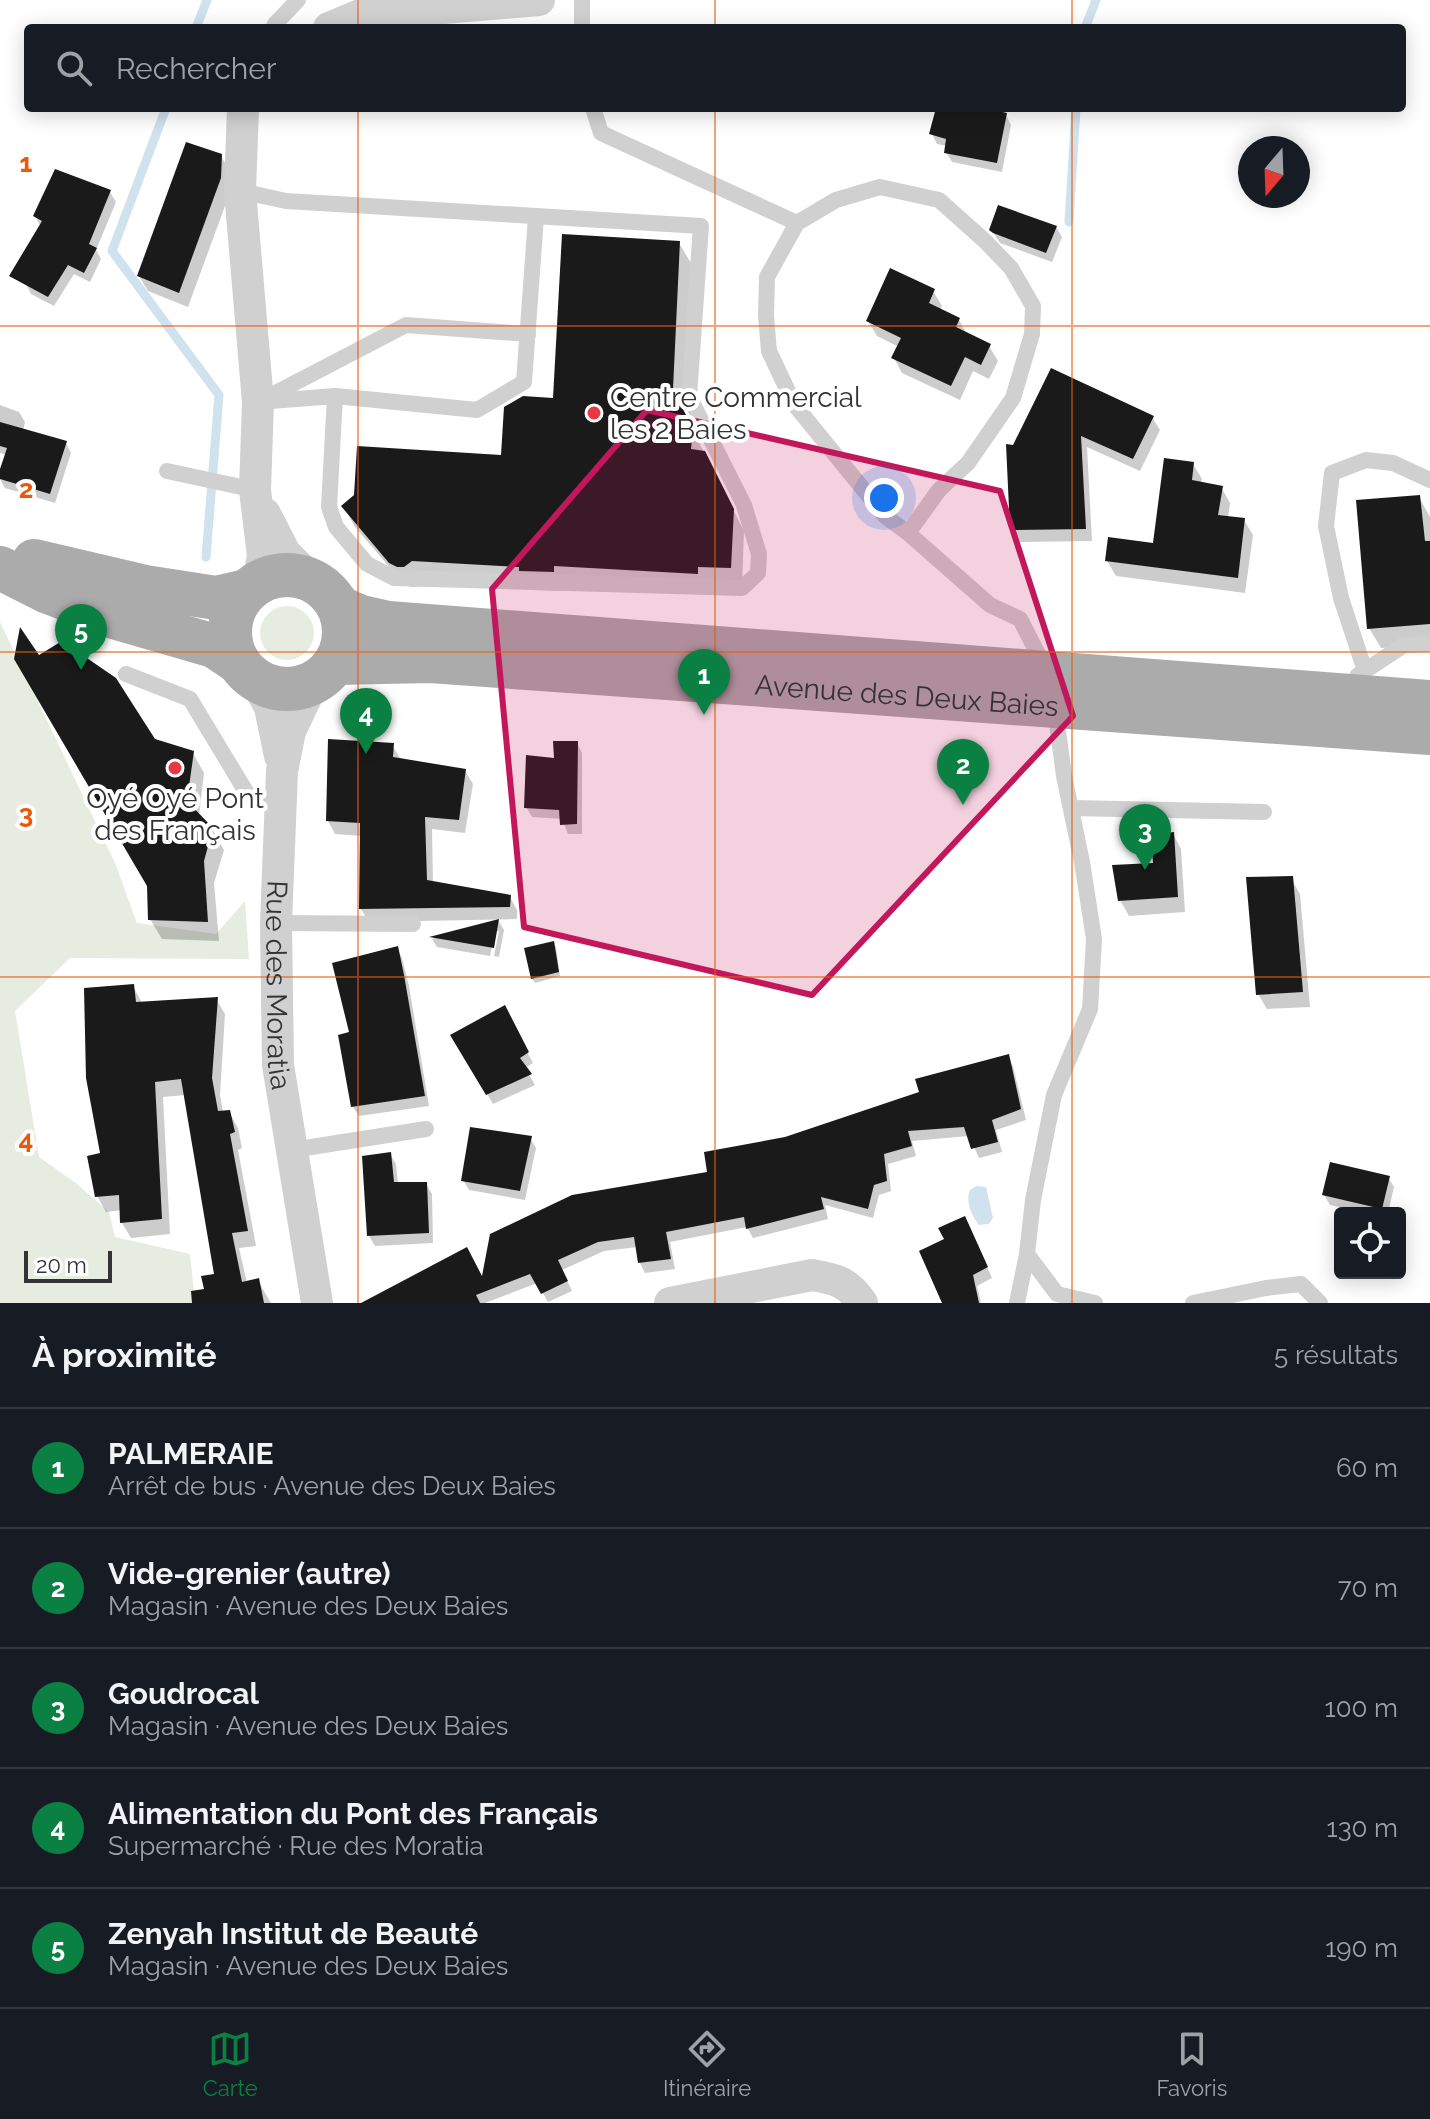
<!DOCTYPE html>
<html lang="fr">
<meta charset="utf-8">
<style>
:root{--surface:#171b24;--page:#242831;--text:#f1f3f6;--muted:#9ea1a6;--line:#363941;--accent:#0b8043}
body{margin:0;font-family:Raleway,sans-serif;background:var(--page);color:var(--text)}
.controls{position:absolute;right:24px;bottom:24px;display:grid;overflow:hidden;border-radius:8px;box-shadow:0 4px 20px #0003}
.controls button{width:72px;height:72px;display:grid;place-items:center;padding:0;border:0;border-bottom:2px solid var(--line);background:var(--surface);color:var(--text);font:40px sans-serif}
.compass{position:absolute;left:1238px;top:136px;width:72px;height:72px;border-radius:50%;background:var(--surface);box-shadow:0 4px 20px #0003;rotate:199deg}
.scale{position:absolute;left:24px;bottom:20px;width:88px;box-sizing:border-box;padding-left:8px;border:4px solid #333;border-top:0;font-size:22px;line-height:28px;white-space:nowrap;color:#333;-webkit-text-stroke:6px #fff;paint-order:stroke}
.you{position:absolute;left:884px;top:498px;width:28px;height:28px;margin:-20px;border:6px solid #fff;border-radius:50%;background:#1a73e8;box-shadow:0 0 0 12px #1a73e833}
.badge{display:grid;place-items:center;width:52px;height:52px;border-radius:50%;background:var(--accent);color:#fff;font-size:26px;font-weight:700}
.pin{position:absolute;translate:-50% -66px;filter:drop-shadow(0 2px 4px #0008)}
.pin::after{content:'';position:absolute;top:42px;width:28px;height:24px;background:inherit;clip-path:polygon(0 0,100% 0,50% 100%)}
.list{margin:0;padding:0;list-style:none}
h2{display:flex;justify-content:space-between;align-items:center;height:104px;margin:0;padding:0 32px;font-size:34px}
h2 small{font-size:26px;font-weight:400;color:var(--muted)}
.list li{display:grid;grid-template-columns:52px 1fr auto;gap:24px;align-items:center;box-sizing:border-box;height:120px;padding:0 32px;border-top:2px solid var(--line)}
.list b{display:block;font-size:30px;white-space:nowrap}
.list p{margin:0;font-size:26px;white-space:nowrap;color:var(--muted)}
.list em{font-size:26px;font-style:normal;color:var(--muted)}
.icon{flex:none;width:44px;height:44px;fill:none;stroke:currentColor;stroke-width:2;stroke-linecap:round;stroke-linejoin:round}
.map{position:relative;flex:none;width:1430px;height:1303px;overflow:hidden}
.search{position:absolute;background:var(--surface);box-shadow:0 4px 20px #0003;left:24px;right:24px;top:24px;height:88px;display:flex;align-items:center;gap:20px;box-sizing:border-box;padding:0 28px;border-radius:8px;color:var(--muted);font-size:30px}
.sheet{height:704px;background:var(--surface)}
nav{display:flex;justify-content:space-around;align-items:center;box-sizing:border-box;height:112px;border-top:2px solid var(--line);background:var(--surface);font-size:22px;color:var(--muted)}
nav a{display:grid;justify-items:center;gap:4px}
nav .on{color:var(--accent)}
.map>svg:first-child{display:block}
</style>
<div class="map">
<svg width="1430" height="1303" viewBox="0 0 1430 1303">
<rect width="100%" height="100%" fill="#fff"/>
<g fill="#e6ecdf">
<circle cx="287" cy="633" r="27"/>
<polygon points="0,622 115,863 137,923 216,934 245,901 249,959 70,958 15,1011 39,1157 77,1184 109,1212 115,1237 190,1254 195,1303 0,1303"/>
</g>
<path fill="#cfe2ee" d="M976 1186 986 1187 993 1218 989 1224 979 1225C972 1216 965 1202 970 1190Z"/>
<g fill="#0003">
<polygon points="938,108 977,108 1006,115 1011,125 1002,172 952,162 946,152 947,146 937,144 932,134"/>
<polygon points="221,156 230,172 229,195 188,307 148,291 139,276"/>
<polygon points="110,192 116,202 96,250 101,259 90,282 74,274 54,306 31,294 26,284 41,227 35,216"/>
<polygon points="1056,227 1062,237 1052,262 1000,243 991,229"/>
<polygon points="679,243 691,263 683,411 744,531 742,588 564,586 564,591 533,590 530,586 424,580 416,587 410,587 403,583 355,527 344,507 503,457 554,400"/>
<polygon points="933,291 942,306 940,311 959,320 968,336 989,346 998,361 989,379 973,371 960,400 902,373 894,358 899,347 877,336 868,321"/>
<polygon points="0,405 19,412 25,422 23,431 66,443 71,453 55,503 5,488 0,479 7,455 0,453"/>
<polygon points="1152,417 1160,430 1140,471 1087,447 1092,541 1019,542 1012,529 1014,447"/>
<polygon points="1193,464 1202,479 1201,483 1221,487 1230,503 1228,518 1244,520 1253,535 1245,593 1116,576 1107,561 1155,545"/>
<polygon points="1419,497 1430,517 1430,645 1381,648 1369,628"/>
<polygon points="154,740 193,753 204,773 199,816 212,829 224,850 214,883 219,941 162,939 150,919 149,886"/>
<polygon points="577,743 582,753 582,834 568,834 562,819 532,817 526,807 557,760"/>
<polygon points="392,745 400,758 465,771 473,784 465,833 432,829 433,883 510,897 517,910 517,919 369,922 361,909 362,836 335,834 328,821"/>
<polygon points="1173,834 1181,849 1185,912 1129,916 1120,900 1156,865"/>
<polygon points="1291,878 1300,894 1310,1007 1267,1009 1258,994"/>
<polygon points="498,920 504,930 499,957 494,956 499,931 495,931 490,956 437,947 432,939"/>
<polygon points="553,943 556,947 560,976 535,983 532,978"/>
<polygon points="397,948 402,958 409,986 429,1106 359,1116 353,1107 351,1033"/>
<polygon points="133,986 142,1003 216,999 225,1014 220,1095 223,1112 229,1112 238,1128 242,1148 238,1150 256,1246 239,1248 247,1283 258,1281 271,1303 208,1303 216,1275 185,1095 163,1097 170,1234 131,1238 122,1223 122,1210 106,1212 97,1196"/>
<polygon points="504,1008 533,1063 525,1068 535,1085 493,1104 453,1036"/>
<polygon points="1008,1057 1013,1066 1026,1120 996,1130 1002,1152 979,1158 969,1136 912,1141 916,1156 888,1164 891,1191 879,1195 873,1218 825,1205 828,1219 753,1238 747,1227 670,1242 675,1269 645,1273 640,1263 638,1247 604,1251 562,1270 572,1291 548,1302 537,1283 485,1303 375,1303 483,1281 786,1139 921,1094"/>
<polygon points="530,1138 536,1148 525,1200 469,1190 463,1180"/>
<polygon points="390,1154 396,1164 398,1184 426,1184 432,1194 433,1243 375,1246 369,1236"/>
<polygon points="1388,1177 1394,1187 1388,1213 1367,1213 1330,1205 1324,1195"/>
<polygon points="970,1228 992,1278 977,1286 981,1303 944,1303"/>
</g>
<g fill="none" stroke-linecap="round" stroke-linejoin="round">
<g stroke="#cfe2ee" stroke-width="9">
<polyline points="196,28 207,0"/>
<polyline points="1085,28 1096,0"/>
<polyline points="166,108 112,251 219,395 206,557"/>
<polyline points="1069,222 1076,108"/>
</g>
</g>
<g fill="#1a1a1a">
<polygon points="936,108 986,108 1007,113 997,163 944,153 946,139 929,134"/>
<polygon points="186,142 222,154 221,178 179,293 137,276"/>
<polygon points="55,169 111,190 89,244 97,248 84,273 68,265 48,297 9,276 42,221 33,216"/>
<polygon points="998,205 1057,226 1046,253 993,233 989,230"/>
<polygon points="562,234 680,241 673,389 693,429 691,449 705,451 734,509 731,568 698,567 698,574 554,566 554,572 519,571 519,567 412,561 404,567 397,567 389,563 341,506 354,495 357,446 501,455 504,407 523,396 553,398"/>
<polygon points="890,268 935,289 929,303 960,318 956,327 991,344 981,365 965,357 951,386 891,358 901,338 866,321"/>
<polygon points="1051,368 1154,416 1133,459 1081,436 1086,529 1010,530 1006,444 1013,445"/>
<polygon points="0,422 67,441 50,494 0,479 0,469 7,448 0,446"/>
<polygon points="1164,458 1194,462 1192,480 1223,486 1218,515 1245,518 1238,578 1105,561 1108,537 1153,543"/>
<polygon points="1420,495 1425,541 1430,541 1430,624 1367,629 1356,500"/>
<polygon points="20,627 39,655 62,641 116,678 155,739 194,751 187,801 213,828 204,861 208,922 148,920 147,886 14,659"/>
<polygon points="328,739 394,743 393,757 466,769 459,820 425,817 427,880 511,895 510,907 359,909 360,823 326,821"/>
<polygon points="553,741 578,741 577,824 560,825 559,810 524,808 526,755 554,758"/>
<polygon points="1174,832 1178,897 1118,901 1112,865 1153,863 1151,835"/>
<polygon points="1293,876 1303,992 1256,995 1246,877"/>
<polygon points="499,919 494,948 429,937"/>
<polygon points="554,941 559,972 531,979 524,948"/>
<polygon points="398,946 404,975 425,1096 351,1107 338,1035 349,1032 332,963"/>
<polygon points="134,984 136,1002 218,997 212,1078 218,1111 230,1110 235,1132 230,1134 248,1231 232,1233 242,1282 259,1278 264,1303 192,1303 191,1291 204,1289 201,1276 214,1274 181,1079 155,1082 162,1219 120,1223 119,1195 95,1197 87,1156 100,1153 86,1078 84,988"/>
<polygon points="505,1005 529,1052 520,1058 532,1074 486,1095 450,1035"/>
<polygon points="1009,1054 1021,1109 992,1120 998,1142 971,1149 964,1127 908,1131 912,1146 884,1154 887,1181 874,1185 868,1209 821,1197 824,1209 746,1229 744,1217 666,1232 671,1259 638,1263 634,1237 598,1242 558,1260 568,1281 541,1294 530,1274 476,1295 480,1303 361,1303 467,1247 482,1276 490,1234 572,1195 707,1172 704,1152 785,1137 919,1092 915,1079"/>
<polygon points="470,1127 532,1136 520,1191 461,1181"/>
<polygon points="391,1152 394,1182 427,1182 429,1233 367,1236 362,1156"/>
<polygon points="1330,1162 1390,1176 1382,1209 1322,1195"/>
<polygon points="965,1216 988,1267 973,1275 979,1303 942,1303 919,1251 944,1239 938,1228"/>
</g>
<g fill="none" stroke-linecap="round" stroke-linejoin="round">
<g stroke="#d0d0d0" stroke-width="16">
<polyline points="273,28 275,24 298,0"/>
<polyline points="582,28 582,0"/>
<polyline points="593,108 601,133 797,223"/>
<polyline points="240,191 286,201 701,226 689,396 744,505 759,554 758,573 742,588 394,578 367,564 336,527 329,507 335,396"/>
<polyline points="264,399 406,325 528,334"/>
<polyline points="258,402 335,396 477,410 524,382 536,217"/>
<polyline points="167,471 255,490"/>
<polyline points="908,533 939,490 968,463 1013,398 1032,334 1033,306 1011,268 985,241 939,200 880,187 836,200 797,223 767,277 766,316 769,351 794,404 885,516 908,533 990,605 1020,619 1042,662 1044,671"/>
<polyline points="1365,671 1341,598 1326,526 1332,473 1366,460 1393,463 1430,480"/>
<polyline points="126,674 190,699 248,795 281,804"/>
<polyline points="1357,676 1404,645 1430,644"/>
<polyline points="1055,708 1064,776 1082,862 1094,939 1090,1009 1054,1095 1033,1200 1027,1254 1057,1294 1095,1303"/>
<polyline points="1071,808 1264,812"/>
<polyline points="276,923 413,924"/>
<polyline points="292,1150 426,1129"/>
<polyline points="1017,1303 1027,1254"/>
<polyline points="1193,1303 1266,1288 1301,1284 1320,1303"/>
</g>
<g stroke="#d0d0d0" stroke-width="32">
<polyline points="329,28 360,15 539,0"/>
<polyline points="243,108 240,191 258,402 255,490 263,556 258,582"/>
<polyline points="265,514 285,553 312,580"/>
<polyline points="255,680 270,707 280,756"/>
<path id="s1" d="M312 685 290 731 282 771 276 923 278 1065 317 1303"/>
<path d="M670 1303 812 1275C836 1279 848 1282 862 1303"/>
</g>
<g stroke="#ababab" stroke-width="44">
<polyline points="34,561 145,587 216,598 247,591"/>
<polyline points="0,568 48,592 114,617 214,646 238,662"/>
<circle cx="287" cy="632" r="57"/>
<polyline points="340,608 361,617 388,623 1430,702"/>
<path id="s2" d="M336 663 430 661 1430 733"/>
</g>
</g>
<path fill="#c2185b" fill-opacity="0.2" stroke="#c2185b" stroke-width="6" stroke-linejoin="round" d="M647 410 1000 491 1073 716 812 995 524 927 492 589Z"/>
<path fill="none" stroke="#e8590c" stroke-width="2" stroke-opacity="0.55" d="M358 0V28M715 0V28M1072 0V28M358 108V1303M715 108V1303M1072 108V1303M0 326H1430M0 652H1430M0 977H1430"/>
<g fill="#e63946" stroke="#fff" stroke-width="3">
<circle cx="594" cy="413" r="8"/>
<circle cx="175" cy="768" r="8"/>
</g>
<g text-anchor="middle" stroke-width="8" stroke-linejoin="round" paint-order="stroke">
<g font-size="28" fill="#333" stroke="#fff" text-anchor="start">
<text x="610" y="407">Centre Commercial<tspan x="610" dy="32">les 2 Baies</tspan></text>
<text x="175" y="808" text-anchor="middle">Oyé Oyé Pont<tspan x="175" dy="32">des Français</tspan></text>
</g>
<g font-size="28" fill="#333" stroke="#fff">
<text dy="10" stroke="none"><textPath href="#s2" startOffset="572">Avenue des Deux Baies</textPath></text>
<text dy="10" stroke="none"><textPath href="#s1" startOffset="306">Rue des Moratia</textPath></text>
</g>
</g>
<g font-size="26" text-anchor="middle" font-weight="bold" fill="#e8590c" stroke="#fff" stroke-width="8" stroke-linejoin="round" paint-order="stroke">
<text x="26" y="172">1</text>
<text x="26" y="498">2</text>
<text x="26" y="823">3</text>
<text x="26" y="1149">4</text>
</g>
</svg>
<div class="controls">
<button><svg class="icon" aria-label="locate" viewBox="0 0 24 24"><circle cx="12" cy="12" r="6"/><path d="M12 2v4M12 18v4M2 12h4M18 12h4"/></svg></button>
</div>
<svg class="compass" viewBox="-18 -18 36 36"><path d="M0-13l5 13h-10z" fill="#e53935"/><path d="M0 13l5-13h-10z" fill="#9ea1a6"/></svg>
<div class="scale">20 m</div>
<div class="you"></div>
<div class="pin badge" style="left:704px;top:715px">1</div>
<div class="pin badge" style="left:963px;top:805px">2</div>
<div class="pin badge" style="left:1145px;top:870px">3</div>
<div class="pin badge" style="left:366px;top:754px">4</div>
<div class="pin badge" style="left:81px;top:670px">5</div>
<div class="search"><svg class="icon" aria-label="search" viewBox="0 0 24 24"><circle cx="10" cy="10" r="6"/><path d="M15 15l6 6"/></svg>Rechercher</div>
</div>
<section class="sheet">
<h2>À proximité<small>5 résultats</small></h2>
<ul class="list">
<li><span class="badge">1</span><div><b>PALMERAIE</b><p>Arrêt de bus · Avenue des Deux Baies</p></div><em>60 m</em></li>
<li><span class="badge">2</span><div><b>Vide-grenier (autre)</b><p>Magasin · Avenue des Deux Baies</p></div><em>70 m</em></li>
<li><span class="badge">3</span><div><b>Goudrocal</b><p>Magasin · Avenue des Deux Baies</p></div><em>100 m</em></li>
<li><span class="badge">4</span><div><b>Alimentation du Pont des Français</b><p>Supermarché · Rue des Moratia</p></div><em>130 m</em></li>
<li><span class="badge">5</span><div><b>Zenyah Institut de Beauté</b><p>Magasin · Avenue des Deux Baies</p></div><em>190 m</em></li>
</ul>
</section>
<nav>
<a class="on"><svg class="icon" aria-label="map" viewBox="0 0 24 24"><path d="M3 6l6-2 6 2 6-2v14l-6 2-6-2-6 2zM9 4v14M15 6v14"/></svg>Carte</a>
<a><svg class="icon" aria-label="directions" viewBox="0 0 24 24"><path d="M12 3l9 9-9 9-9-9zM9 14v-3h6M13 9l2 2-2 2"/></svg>Itinéraire</a>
<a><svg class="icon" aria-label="saved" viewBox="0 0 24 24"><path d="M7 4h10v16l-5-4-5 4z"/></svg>Favoris</a>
</nav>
